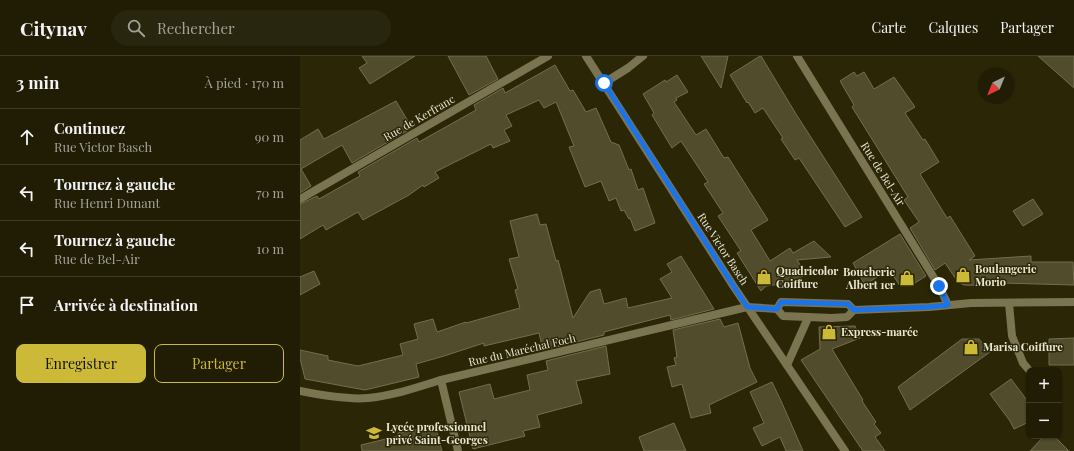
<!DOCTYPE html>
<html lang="fr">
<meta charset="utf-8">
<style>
:root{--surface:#201d04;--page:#28260e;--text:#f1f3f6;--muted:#a2a29a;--line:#3d3b26;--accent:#ccb938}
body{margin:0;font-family:"Playfair Display",serif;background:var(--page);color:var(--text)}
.controls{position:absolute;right:12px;bottom:12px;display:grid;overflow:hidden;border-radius:8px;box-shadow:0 1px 3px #0004}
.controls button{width:36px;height:36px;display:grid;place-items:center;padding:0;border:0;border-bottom:1px solid var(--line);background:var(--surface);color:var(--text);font:20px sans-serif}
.compass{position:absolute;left:678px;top:12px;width:36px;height:36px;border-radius:50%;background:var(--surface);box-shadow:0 1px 3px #0004;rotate:223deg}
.stop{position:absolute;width:12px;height:12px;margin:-9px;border:3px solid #1a73e8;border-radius:50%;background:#fff}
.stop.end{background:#1a73e8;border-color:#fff;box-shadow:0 1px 4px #0008}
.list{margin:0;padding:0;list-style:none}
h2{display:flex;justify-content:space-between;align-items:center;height:52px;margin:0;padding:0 16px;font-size:17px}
h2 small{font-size:13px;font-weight:400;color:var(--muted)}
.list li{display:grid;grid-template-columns:26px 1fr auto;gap:12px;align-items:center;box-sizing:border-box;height:56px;padding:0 16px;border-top:1px solid var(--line)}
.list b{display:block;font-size:15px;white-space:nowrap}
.list p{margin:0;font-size:13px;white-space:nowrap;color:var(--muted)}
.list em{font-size:13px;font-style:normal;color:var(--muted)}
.actions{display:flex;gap:8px;padding:12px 16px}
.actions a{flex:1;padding:9px 0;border:1px solid var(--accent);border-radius:8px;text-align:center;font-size:14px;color:var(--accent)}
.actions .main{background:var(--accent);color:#111}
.icon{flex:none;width:22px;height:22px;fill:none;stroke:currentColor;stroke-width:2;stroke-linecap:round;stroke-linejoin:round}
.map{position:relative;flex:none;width:774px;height:395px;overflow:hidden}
header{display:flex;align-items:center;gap:24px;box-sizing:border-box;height:56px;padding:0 20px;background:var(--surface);border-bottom:1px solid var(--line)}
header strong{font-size:19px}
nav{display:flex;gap:22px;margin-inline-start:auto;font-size:14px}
.search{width:280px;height:36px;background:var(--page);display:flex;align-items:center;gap:10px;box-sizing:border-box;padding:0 14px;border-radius:22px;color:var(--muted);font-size:15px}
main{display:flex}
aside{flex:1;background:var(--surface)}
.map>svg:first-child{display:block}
</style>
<header>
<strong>Citynav</strong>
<div class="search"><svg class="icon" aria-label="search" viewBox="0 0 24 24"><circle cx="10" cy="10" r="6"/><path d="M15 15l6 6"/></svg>Rechercher</div>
<nav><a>Carte</a><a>Calques</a><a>Partager</a></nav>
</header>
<main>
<aside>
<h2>3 min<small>À pied · 170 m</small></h2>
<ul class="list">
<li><svg class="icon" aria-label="ahead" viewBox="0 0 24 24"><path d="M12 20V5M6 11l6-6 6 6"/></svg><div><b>Continuez</b><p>Rue Victor Basch</p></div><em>90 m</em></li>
<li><svg class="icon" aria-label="left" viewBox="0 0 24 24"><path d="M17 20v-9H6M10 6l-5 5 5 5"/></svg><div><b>Tournez à gauche</b><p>Rue Henri Dunant</p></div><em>70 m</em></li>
<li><svg class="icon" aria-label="left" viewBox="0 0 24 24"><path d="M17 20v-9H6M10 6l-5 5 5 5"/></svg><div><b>Tournez à gauche</b><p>Rue de Bel-Air</p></div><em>10 m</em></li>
<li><svg class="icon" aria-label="arrive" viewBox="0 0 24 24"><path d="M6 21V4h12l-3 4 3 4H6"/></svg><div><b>Arrivée à destination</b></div></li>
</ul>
<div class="actions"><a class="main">Enregistrer</a><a>Partager</a></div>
</aside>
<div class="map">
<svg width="774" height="395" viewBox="0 0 774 395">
<rect width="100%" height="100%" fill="#2b2706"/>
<g fill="#514c2c" stroke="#736e4d">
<polygon points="62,0 115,0 70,28 59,12 67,7"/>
<polygon points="148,0 186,0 198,23 169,39"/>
<polygon points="401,0 428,0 421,32"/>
<polygon points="460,0 461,0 496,58 562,161 545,171 499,102 495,104 481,83 483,82 463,52 455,57 448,46 447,47 430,19"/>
<polygon points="738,0 774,0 774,32"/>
<polygon points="255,9 270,35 273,34 286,56 296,52 311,86 319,89 329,114 331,113 338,134 343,132 355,167 335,175 330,162 329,163 324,154 321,155 316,142 309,145 301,125 285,131 269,91 274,90 256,46 244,52 239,44 206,59 212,70 204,74 210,85 193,92 191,88 135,116 139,122 124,131 123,129 109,139 63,164 58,156 26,174 23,169 0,183 0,148 17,140 19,143 60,120 58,116 117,82 119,86 176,54 174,49 203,32 205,37"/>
<polygon points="554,16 557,20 564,16 574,33 594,21 615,51 605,57 623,84 625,83 639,106 620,118 647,162 650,160 675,200 669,204 731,200 731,206 773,206 774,229 701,227 702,230 664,229 658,226 645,207 635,214 610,172 619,166 604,144 608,141 552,51 554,49 540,25"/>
<polygon points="377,19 388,36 376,42 377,44 374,46 396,79 406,73 424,102 428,101 468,164 451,174 470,205 490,192 493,197 514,185 531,201 497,204 506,218 484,232 481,228 466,230 461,235 437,197 441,195 418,160 423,157 404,128 408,126 381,85 372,92 352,59 354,57 343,38 365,24 366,26"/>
<polygon points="96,45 112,72 52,107 42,89 1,113 11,130 0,137 0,84 18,73 24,83"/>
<polygon points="733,143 743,158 723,170 713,155"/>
<polygon points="237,158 240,169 246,168 256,205 258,204 273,262 290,236 300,233 304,248 326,242 328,252 372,242 360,223 372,216 367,208 381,200 414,253 371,264 370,259 304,276 304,279 243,294 239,277 184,290 184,287 144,300 116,308 119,321 65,334 5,323 0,302 0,294 28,300 28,304 58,310 103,299 100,288 118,283 114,268 133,263 137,276 166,266 166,267 220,252 215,234 218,233 209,203 219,201 210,165"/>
<polygon points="600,178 626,220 610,230 600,230 589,213 565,229 553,207"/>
<polygon points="14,215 20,228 0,239 0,221"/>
<polygon points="420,263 424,271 438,267 450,312 457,326 409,349 411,357 391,362 382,328 372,331 367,311 376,309 374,302 377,301 373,274"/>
<polygon points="555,270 560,282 532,293 563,344 562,345 576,366 574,368 581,377 575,381 585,395 563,395 501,304 520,293 519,271"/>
<polygon points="774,282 774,309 749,309 749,283"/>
<polygon points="662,283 679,283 690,296 610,354 598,331"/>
<polygon points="306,290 310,318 276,325 282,347 237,359 240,371 223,375 225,380 173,393 159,336 190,328 194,343 230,334 227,319 248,314 246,305"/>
<polygon points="711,323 729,347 729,366 714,373 710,365 690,338"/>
<polygon points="472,326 482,347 503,395 486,395 480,381 462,390 453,372 464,367 450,336"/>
<polygon points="374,367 386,395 344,395 339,381"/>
<polygon points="135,369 142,395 62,395 61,389 98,380 98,377"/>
<polygon points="744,380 754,380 769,395 730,395"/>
</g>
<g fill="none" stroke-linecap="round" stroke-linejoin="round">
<g stroke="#7a7451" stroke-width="8">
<polyline points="286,0 434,231 545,395"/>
<polyline points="497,0 639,230 648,249"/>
<polyline points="304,27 328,12 343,0"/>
<polyline points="0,143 248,0"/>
<polyline points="709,247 712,280 723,307 729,314"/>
<polyline points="477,253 481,246 548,248 554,254"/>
<polyline points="487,309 508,262"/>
<polyline points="141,324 158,395"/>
<path d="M0 335C20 339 47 344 68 342 93 340 117 331 141 324L447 251 477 253 483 260 532 262 547 261 554 254 629 251 671 247 774 246"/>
</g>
</g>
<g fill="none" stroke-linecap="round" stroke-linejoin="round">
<polyline stroke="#1a73e8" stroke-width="5" points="304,27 447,251 477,253 481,246 548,248 554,254 629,251 648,249 639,230"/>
</g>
<defs>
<g id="shop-bare" transform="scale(1.2)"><path d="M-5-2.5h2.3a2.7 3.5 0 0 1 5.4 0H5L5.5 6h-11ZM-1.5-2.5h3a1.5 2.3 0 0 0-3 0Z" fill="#ccb938" stroke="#2b2706" stroke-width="2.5" paint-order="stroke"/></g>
<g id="school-bare" transform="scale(1.2)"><path d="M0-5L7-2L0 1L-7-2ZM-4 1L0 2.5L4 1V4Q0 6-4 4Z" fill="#ccb938" stroke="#2b2706" stroke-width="2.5" paint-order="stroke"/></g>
</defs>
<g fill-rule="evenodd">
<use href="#shop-bare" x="663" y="219"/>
<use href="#shop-bare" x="464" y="221"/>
<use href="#shop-bare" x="607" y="222"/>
<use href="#shop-bare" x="529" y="276"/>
<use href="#shop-bare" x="671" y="291"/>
<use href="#school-bare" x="74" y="377"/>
</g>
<g text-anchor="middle" stroke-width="3" stroke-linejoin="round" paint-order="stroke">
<g font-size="11" fill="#e8e5d3" stroke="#2b2706">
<text transform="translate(119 62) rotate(-30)" y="4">Rue de Kerfranc</text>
<text transform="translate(583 118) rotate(58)" y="4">Rue de Bel-Air</text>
<text transform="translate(423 193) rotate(57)" y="4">Rue Victor Basch</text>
<text transform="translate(222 294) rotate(-13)" y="4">Rue du Maréchal Foch</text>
</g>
<g font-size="11" font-weight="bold" fill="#e8e5d3" stroke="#2b2706" text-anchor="start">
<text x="675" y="217">Boulangerie<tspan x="675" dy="13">Morio</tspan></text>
<text x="476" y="219">Quadricolor<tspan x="476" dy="13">Coiffure</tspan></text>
<text x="595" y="220" text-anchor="end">Boucherie<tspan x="595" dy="13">Albert 1er</tspan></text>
<text x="541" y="280">Express-marée</text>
<text x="683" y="295">Marisa Coiffure</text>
<text x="86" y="375">Lycée professionnel<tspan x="86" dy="13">privé Saint-Georges</tspan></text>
</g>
</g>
</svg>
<div class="controls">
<button>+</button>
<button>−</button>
</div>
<svg class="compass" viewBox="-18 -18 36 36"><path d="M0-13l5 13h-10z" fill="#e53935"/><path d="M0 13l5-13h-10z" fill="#a2a29a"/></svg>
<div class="stop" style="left:304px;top:27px"></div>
<div class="stop end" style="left:639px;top:230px"></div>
</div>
</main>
